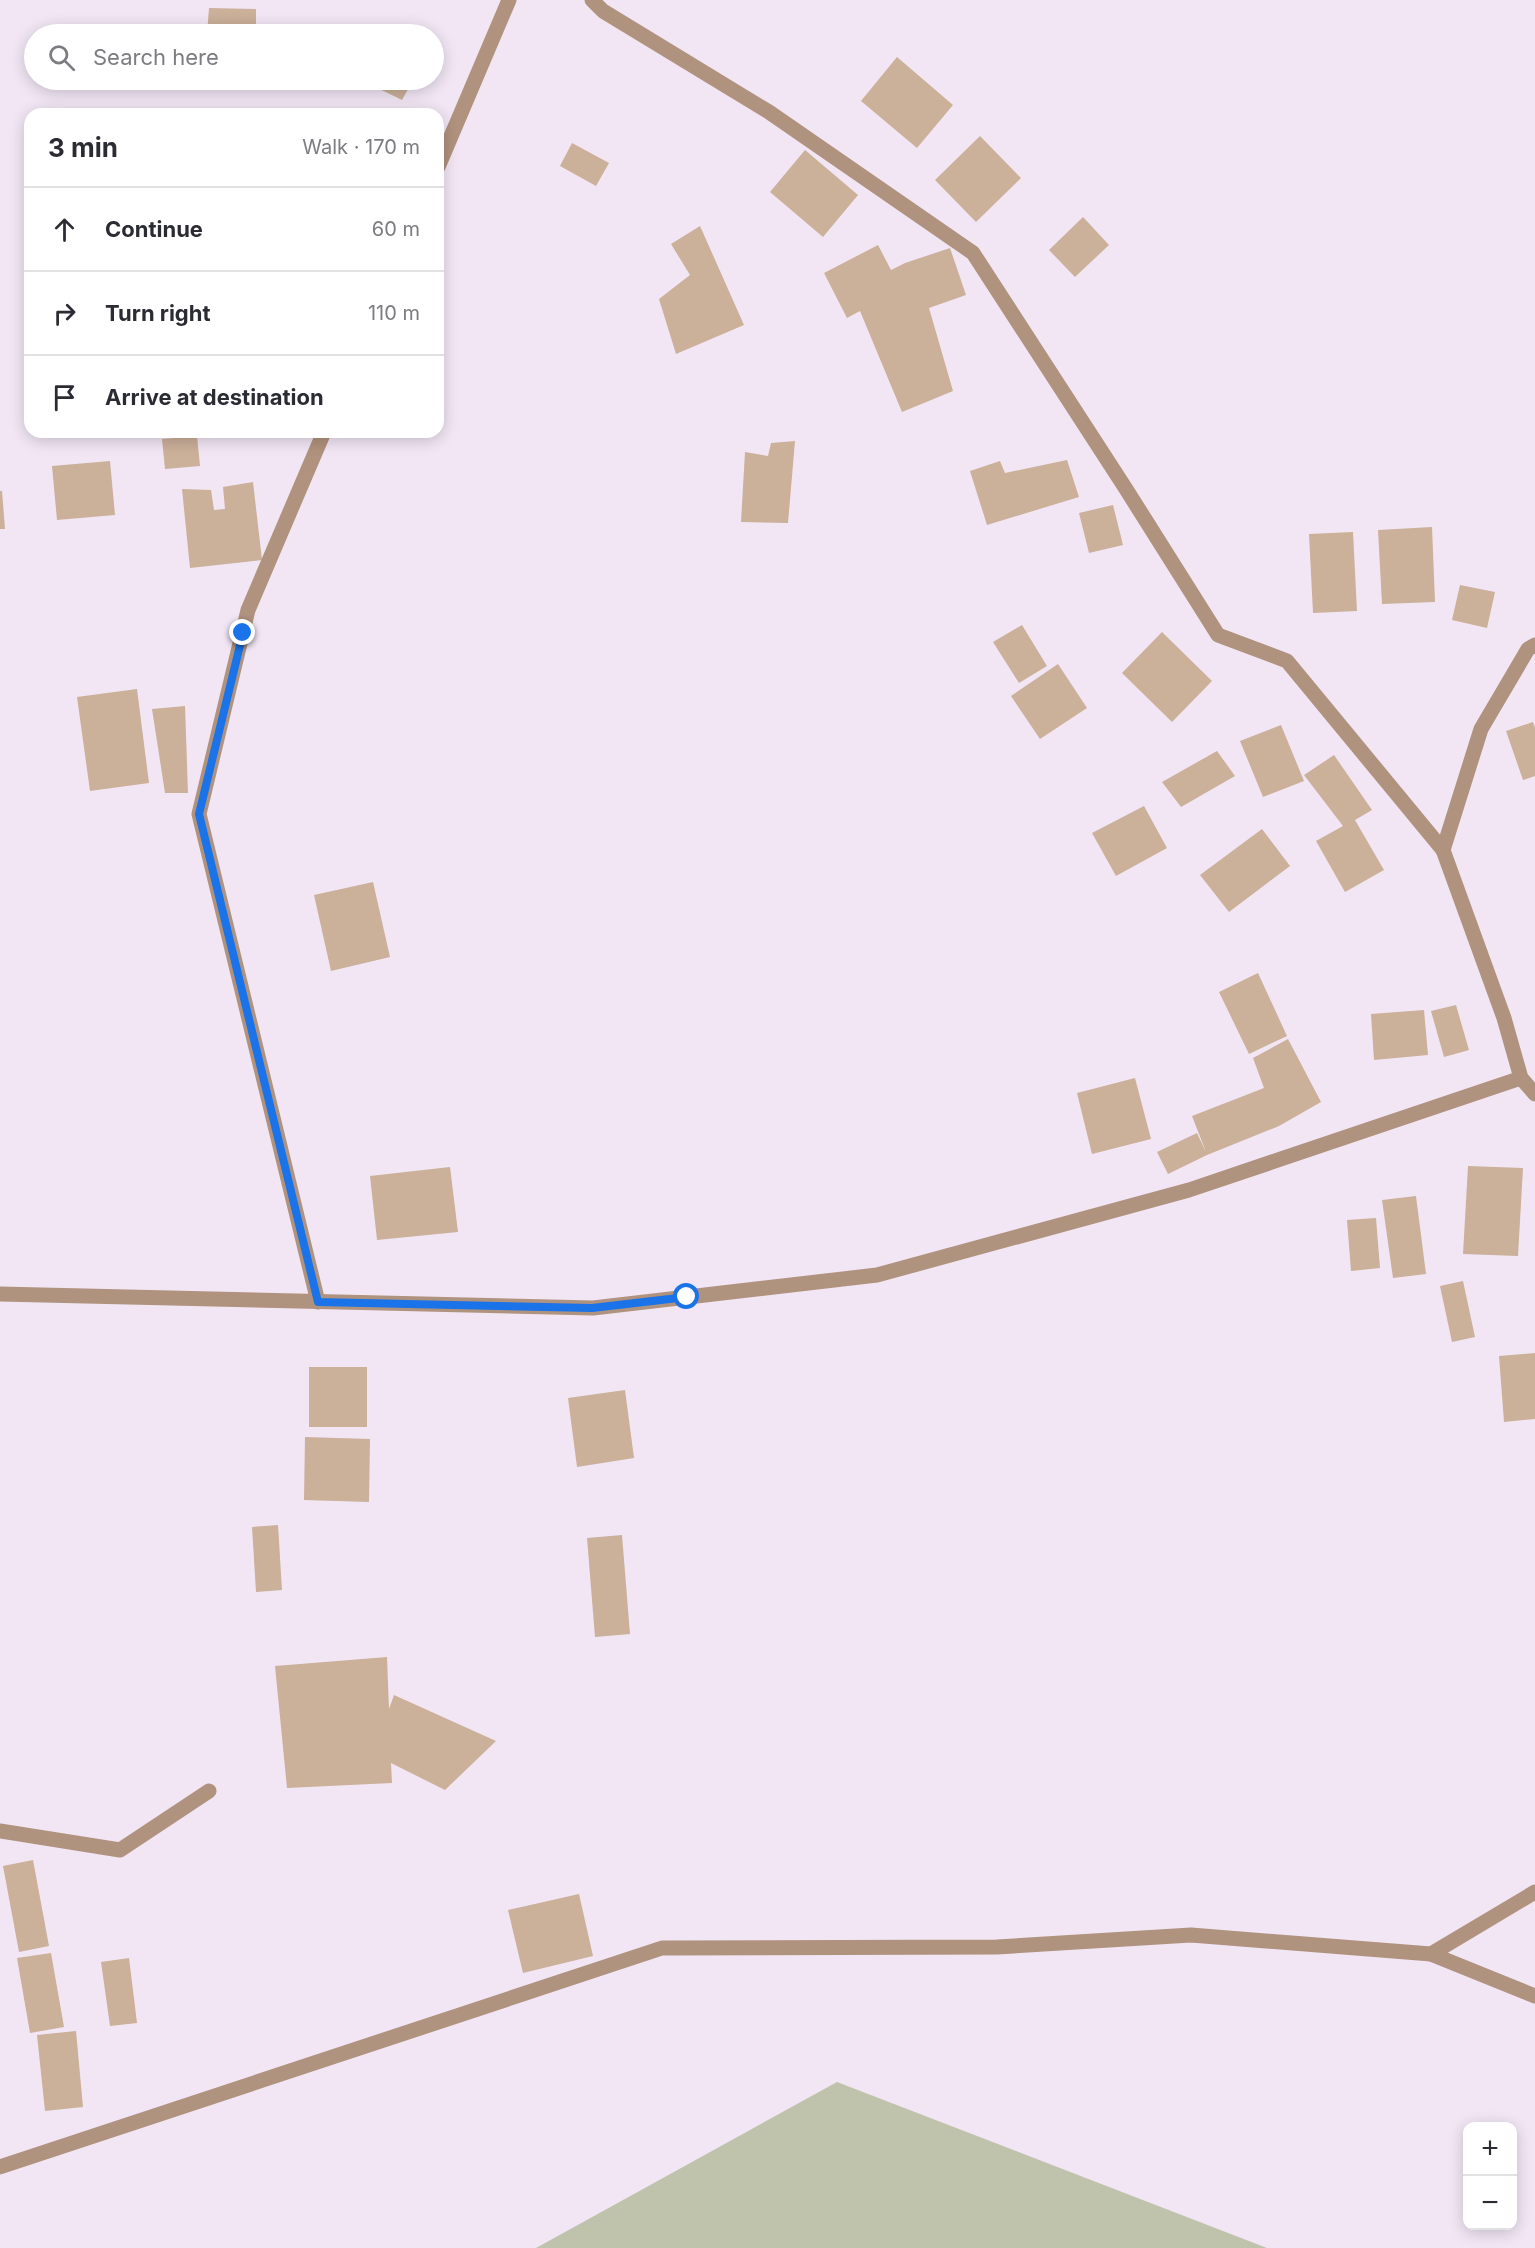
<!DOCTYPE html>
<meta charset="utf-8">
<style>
:root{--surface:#fff;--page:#f7f7f7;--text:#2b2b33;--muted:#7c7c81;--line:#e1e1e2}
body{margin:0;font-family:Inter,sans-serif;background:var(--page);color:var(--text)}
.controls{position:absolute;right:18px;bottom:18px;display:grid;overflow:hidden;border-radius:12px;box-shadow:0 3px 15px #0003}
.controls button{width:54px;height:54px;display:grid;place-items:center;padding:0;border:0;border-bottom:2px solid var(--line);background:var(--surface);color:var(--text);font:30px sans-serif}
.stop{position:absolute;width:18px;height:18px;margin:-14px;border:4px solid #1a73e8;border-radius:50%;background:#fff}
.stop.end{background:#1a73e8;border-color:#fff;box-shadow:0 2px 6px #0008}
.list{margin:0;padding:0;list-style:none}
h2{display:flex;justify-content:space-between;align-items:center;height:78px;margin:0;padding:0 24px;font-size:26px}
h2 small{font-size:20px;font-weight:400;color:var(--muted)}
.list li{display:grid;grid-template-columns:39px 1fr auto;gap:18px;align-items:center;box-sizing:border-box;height:84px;padding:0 24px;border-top:2px solid var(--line)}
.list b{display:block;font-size:22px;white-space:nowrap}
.list em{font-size:20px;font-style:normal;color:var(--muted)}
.icon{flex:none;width:33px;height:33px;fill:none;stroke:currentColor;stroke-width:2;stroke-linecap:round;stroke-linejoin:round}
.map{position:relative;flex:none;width:1535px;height:2248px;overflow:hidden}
.search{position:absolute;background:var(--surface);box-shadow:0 3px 15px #0003;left:24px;top:24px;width:420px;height:66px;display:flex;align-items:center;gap:15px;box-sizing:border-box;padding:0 21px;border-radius:33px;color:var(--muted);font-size:22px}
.panel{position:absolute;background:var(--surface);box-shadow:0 3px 15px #0003;left:24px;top:108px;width:420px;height:330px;border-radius:18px}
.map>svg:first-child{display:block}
</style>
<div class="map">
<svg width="1535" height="2248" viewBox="0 0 1535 2248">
<rect width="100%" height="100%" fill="#f2e6f5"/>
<polygon fill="#c0c3ab" points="837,2082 1267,2248 536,2248"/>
<g fill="#cbb09a">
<polygon points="209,8 256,9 256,34 207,34"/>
<polygon points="897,57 953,105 917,148 861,101"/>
<polygon points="361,80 413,80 402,100"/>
<polygon points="980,136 1021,178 976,222 935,180"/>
<polygon points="572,143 609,163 596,186 560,166"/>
<polygon points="805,150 858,195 823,237 770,192"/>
<polygon points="1083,217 1109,245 1075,277 1049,250"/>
<polygon points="700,226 744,325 676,354 659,299 690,275 671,244"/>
<polygon points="878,245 891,270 905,263 950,248 966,295 929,308 953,391 902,412 860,311 847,318 824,273"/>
<polygon points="197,436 200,466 165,469 162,439"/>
<polygon points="795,441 788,523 741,522 745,452 768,456 771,443"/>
<polygon points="1067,460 1079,497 987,525 970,471 1000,461 1005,473"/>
<polygon points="110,461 115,515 57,520 52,466"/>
<polygon points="253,482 262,560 190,568 182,489 211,490 214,510 225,509 223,487"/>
<polygon points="0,491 2,491 5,529 0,529"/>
<polygon points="1113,505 1123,545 1089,553 1079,513"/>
<polygon points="1432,527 1435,602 1382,604 1378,530"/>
<polygon points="1353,532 1357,611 1313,613 1309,534"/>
<polygon points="1460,585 1495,592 1487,628 1452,620"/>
<polygon points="1022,625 1047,666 1019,683 993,642"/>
<polygon points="1162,632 1212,681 1172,722 1122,673"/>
<polygon points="1058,664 1087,708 1040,739 1011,696"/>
<polygon points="137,689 149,783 90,791 77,697"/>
<polygon points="185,706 188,793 165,793 152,709"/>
<polygon points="1533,722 1535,728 1535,776 1523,780 1506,731"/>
<polygon points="1281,725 1304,781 1263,797 1240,741"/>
<polygon points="1217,751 1235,776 1181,807 1162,782"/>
<polygon points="1334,755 1372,810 1355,820 1384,870 1345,892 1316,841 1343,826 1304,775"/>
<polygon points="1144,806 1167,848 1116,876 1092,833"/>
<polygon points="1262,829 1290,866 1229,912 1200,875"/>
<polygon points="373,882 390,957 331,971 314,895"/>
<polygon points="1258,973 1287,1036 1249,1054 1219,992"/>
<polygon points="1456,1005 1469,1050 1444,1057 1431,1011"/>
<polygon points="1424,1010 1428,1055 1374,1060 1371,1014"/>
<polygon points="1288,1039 1321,1102 1279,1126 1207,1155 1168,1174 1157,1152 1197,1133 1206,1152 1192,1116 1264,1088 1253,1058"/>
<polygon points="1135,1078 1151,1139 1092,1154 1077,1093"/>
<polygon points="1468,1166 1523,1168 1518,1256 1463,1254"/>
<polygon points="450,1167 458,1232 377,1240 370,1176"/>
<polygon points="1416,1196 1426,1274 1393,1278 1382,1200"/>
<polygon points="1376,1218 1380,1268 1351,1271 1347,1220"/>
<polygon points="1463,1281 1475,1337 1452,1342 1440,1286"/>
<polygon points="1535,1353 1535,1419 1504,1422 1499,1356"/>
<rect x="309" y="1367" width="58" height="60"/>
<polygon points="625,1390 634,1458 577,1467 568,1398"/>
<polygon points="305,1437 370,1439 369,1502 304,1500"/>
<polygon points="278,1525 282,1590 256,1592 252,1527"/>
<polygon points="622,1535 630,1634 595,1637 587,1538"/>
<polygon points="387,1657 389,1709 394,1695 496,1741 445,1790 391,1763 392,1783 287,1788 275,1666"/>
<polygon points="33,1860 49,1946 19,1952 3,1866"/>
<polygon points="579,1894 593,1956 523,1973 508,1910"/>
<polygon points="51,1953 64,2027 30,2033 17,1958"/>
<polygon points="129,1958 137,2023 110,2026 101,1962"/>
<polygon points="76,2031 83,2107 45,2111 37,2035"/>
</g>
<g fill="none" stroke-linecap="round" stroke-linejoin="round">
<g stroke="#b0937e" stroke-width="15">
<polyline points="592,0 603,11 769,112 973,253 1126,489 1218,635 1287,661 1443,850"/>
<polyline points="438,167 509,0"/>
<polyline points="1535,645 1528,649 1481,729 1443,850 1504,1018 1521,1078 1535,1094"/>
<polyline points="318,1302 199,814 248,610 324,432"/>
<polyline points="0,1831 120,1850 209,1791"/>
<polyline points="1431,1954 1535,1996"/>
<polyline points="0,2167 662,1948 997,1947 1191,1935 1431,1954 1535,1892"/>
</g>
<polyline stroke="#b0937e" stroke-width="15" points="0,1294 593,1308 877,1275 1189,1190 1521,1078"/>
</g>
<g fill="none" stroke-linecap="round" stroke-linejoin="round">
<polyline stroke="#1a73e8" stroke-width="8" points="243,633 199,814 318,1302 592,1308 687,1297"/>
</g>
</svg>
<div class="controls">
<button>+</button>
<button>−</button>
</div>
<div class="stop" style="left:687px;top:1297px"></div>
<div class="stop end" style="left:243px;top:633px"></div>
<div class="search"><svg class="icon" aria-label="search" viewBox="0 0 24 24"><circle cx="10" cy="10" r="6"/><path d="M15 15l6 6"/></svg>Search here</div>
<section class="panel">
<h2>3 min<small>Walk · 170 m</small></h2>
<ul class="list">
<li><svg class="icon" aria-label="ahead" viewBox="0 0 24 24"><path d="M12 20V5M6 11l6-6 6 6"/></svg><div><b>Continue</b></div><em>60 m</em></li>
<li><svg class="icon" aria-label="right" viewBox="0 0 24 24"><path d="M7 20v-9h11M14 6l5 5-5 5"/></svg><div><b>Turn right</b></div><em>110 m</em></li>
<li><svg class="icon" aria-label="arrive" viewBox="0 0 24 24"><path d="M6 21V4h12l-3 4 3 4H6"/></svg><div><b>Arrive at destination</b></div></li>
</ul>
</section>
</div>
